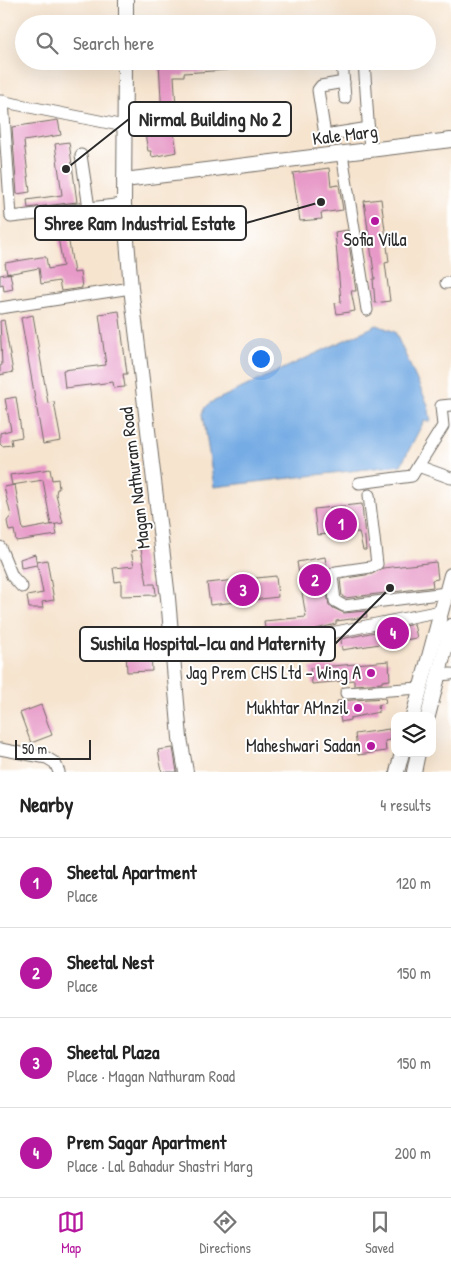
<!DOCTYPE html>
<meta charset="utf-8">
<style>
:root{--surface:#fff;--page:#f2f2f2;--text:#222;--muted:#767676;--line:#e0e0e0;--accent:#b5179e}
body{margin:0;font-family:"Patrick Hand",sans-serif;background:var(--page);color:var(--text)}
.controls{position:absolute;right:15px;bottom:15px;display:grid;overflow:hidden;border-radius:10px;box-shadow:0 5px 20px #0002}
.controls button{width:45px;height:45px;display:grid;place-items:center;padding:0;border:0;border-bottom:1px solid var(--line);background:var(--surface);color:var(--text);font:25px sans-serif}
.scale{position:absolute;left:15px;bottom:12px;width:76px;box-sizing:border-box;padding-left:5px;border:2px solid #2b2b2b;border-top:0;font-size:14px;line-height:18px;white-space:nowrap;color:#2b2b2b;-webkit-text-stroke:4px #fff;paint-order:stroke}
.you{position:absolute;left:260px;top:358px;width:18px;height:18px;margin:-12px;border:4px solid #fff;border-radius:50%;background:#1a73e8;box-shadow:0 0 0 8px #1a73e833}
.badge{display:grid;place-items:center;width:32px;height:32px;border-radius:50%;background:var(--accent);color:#fff;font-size:16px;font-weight:700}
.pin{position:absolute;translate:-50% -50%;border:2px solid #fff;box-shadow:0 1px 5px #0006}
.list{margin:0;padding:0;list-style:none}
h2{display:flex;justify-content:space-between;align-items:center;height:65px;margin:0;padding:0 20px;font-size:21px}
h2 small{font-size:16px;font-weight:400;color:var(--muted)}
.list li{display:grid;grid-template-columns:32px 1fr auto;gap:15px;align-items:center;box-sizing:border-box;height:90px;padding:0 20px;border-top:1px solid var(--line)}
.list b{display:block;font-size:19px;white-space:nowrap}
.list p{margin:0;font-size:16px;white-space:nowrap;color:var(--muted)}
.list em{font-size:16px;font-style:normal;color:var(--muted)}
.icon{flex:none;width:28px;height:28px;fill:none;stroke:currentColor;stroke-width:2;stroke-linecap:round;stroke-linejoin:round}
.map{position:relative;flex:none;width:451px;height:772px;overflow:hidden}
.search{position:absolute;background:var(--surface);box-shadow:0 5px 20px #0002;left:15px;right:15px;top:15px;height:55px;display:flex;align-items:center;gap:12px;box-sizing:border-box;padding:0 18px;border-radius:28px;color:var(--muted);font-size:19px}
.sheet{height:425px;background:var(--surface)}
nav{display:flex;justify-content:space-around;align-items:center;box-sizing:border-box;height:70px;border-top:1px solid var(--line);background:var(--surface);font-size:14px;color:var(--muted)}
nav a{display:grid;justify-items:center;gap:2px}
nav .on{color:var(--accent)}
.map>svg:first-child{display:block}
</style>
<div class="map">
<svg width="451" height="772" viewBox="0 0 451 772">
<rect width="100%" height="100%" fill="#fff"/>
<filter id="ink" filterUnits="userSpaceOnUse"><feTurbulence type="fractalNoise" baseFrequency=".02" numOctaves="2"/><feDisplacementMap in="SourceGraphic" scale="10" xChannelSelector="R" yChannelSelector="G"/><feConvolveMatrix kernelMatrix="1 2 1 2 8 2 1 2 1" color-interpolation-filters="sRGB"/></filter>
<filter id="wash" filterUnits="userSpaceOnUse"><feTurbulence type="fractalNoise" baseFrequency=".0096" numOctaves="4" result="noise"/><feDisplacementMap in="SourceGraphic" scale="20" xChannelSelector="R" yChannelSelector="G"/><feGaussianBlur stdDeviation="1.12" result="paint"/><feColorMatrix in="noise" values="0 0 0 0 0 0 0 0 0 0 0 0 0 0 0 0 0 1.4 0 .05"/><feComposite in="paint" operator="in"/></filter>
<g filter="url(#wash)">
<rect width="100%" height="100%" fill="#f6e4cf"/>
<polygon fill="#76ace4" stroke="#506c88" points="377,325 395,332 428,405 431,422 424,421 401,465 214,487 203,414 205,408 210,403"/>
<g id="blocks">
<g fill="#e799c7">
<polygon points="159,61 227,61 227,70 184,73 184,76 174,76 176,107 170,107 177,152 152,157 151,151 148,151 144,128 148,127 147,121 162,118"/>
<polygon points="58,120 61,135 24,141 30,192 17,194 12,127"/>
<polygon points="69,142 77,202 28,208 27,200 62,195 55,144"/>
<polygon points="329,168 331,186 339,185 343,210 321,213 322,219 300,221 293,173"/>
<polygon points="381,199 389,262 385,263 390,301 375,303 373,279 375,279 364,201"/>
<polygon points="347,230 356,291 351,291 355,311 337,314 335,303 341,302 335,232"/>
<polygon points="68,236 74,273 80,272 82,288 61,291 59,281 41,284 39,268 7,274 5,263 41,257 46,257 48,269 63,266 58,237"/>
<polygon points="10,273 13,289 4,291 3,284 0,285 0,275"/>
<polygon points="119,311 127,374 123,374 125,387 114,388 113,382 65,388 63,370 106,365 99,314"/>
<polygon points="33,315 48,403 54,402 61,441 43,444 21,318"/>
<polygon points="4,320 13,372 0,375 0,366 2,365 0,321"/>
<polygon points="16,397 22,437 11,439 12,445 2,446 0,444 0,433 11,430 5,399"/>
<polygon points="50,469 52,480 58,479 59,489 57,489 56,494 63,523 51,525 43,480 12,485 10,475"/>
<polygon points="15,485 23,530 55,524 57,535 16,541 14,530 9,531 7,521 11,516 4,487"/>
<polygon points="362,504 366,550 363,550 359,532 317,535 314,509"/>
<polygon points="141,549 147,584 155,584 156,595 121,596 121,581 115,582 113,568 134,566 131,551"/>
<polygon points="35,554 37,565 21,568 20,559"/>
<polygon points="325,557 327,570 325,577 329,606 344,613 366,611 367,617 336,621 336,624 316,629 314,636 320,642 321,653 302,656 300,640 267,644 264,621 306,617 297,562"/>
<polygon points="47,560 54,600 42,602 43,608 29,608 27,596 43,593 37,562"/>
<polygon points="436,562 438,579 432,580 433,587 345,598 342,596 340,579 372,574 383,568"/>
<polygon points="276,576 278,597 210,605 207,583"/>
<polygon points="414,624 417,638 342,650 341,639"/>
<polygon points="151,650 152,671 127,672 126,651"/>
<polygon points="389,661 390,680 382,681 382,683 354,685 354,680 312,684 310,668"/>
<polygon points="385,698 386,703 378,705 379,712 350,718 350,720 341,722 337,701"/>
<polygon points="41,705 52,735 31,743 20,713"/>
<polygon points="389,729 391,740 385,741 386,751 358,755 355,734"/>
<polygon points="173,748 177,772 162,772 158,750"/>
</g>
</g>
</g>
<g filter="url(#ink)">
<use href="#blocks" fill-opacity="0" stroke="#726c64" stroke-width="1"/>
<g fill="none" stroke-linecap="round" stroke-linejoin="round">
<g stroke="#726c64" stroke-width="13">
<g id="minor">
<polyline points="342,61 345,98"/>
<polyline points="364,61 370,151"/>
<polyline points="344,82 321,86 318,90 325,135 369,128"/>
<polyline points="0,101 124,126"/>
<polyline points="3,101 11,217 124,204"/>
<polyline points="342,154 367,310"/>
<polyline points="81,155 89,208"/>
<polyline points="446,283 451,282"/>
<polyline points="0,308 131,288"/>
<polyline points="418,466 443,426 441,406 451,405"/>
<polyline points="359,483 412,476 418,466 451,478"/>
<polyline points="369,495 377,564 371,567 336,572 332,576 335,601 344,606 446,593"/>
<polyline points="0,547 12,576 22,587"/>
<polyline points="321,635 441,611"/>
<polyline points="438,675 451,674"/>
<polyline points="346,693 420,688"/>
<polyline points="0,749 47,758 55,763 59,772"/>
</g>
</g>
<g stroke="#726c64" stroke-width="16">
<g id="major">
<polyline points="126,24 126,0"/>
<polyline points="125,61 124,204 131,288 168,598 180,738 186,772"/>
<polyline points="124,180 451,140"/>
<polyline points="413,716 451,575"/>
<polyline points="428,716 451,626"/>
<polyline points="397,772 402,753"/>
<polyline points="414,772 418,753"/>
</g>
</g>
<use href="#minor" stroke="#fff" stroke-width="11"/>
<use href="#major" stroke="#fff" stroke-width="14"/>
</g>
</g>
<g fill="#b5179e" stroke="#fff" stroke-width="2">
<circle cx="375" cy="221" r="5"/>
<circle cx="371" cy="673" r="5"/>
<circle cx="358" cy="708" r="5"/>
<circle cx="371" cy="746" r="5"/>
</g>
<g text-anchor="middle" stroke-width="4" stroke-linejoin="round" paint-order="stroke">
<g font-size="18" fill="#2b2b2b" stroke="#fff">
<text transform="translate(345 135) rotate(-7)" y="6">Kale Marg</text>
<text transform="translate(135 478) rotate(-97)" y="6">Magan Nathuram Road</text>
</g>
<g font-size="18" fill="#2b2b2b" stroke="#fff" text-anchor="end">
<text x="375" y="246" text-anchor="middle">Sofia Villa</text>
<text x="361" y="679">Jag Prem CHS Ltd - Wing A</text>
<text x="348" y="714">Mukhtar AMnzil</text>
<text x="361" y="752">Maheshwari Sadan</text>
</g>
</g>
<path fill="none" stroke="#2b2b2b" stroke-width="2" d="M66 169L129 119M321 202L246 223M390 588L335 644"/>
<g fill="#2b2b2b" stroke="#fff" stroke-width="2">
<circle cx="66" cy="169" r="5"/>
<circle cx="321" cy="202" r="5"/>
<circle cx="390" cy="588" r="5"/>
</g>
<g fill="#fff" stroke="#2b2b2b" stroke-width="2">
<rect x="129" y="102" width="162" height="34" rx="5"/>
<rect x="35" y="206" width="211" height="34" rx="5"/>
<rect x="80" y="627" width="255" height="34" rx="5"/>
</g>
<g font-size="19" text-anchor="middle" font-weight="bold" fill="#2b2b2b">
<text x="210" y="126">Nirmal Building No 2</text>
<text x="140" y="230">Shree Ram Industrial Estate</text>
<text x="208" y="650">Sushila Hospital-Icu and Maternity</text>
</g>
</svg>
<div class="controls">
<button><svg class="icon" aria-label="layers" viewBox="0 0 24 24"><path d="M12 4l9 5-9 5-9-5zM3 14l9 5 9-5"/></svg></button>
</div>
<div class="scale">50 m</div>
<div class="you"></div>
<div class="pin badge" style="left:341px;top:524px">1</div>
<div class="pin badge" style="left:315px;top:580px">2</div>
<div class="pin badge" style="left:243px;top:590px">3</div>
<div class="pin badge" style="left:393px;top:633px">4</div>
<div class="search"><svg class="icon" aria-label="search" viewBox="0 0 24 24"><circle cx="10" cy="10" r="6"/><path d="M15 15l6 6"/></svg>Search here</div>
</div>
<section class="sheet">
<h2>Nearby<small>4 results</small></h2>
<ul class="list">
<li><span class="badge">1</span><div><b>Sheetal Apartment</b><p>Place</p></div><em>120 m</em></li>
<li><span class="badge">2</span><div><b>Sheetal Nest</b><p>Place</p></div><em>150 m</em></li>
<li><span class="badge">3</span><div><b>Sheetal Plaza</b><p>Place · Magan Nathuram Road</p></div><em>150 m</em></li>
<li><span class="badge">4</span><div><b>Prem Sagar Apartment</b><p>Place · Lal Bahadur Shastri Marg</p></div><em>200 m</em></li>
</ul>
</section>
<nav>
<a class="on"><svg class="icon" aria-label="map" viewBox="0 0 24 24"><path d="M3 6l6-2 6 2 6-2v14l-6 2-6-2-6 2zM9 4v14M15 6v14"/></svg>Map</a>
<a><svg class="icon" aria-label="directions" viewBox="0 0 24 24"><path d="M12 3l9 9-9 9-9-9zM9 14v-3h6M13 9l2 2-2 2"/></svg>Directions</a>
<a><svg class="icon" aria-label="saved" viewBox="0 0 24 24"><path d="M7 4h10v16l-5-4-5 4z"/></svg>Saved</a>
</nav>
